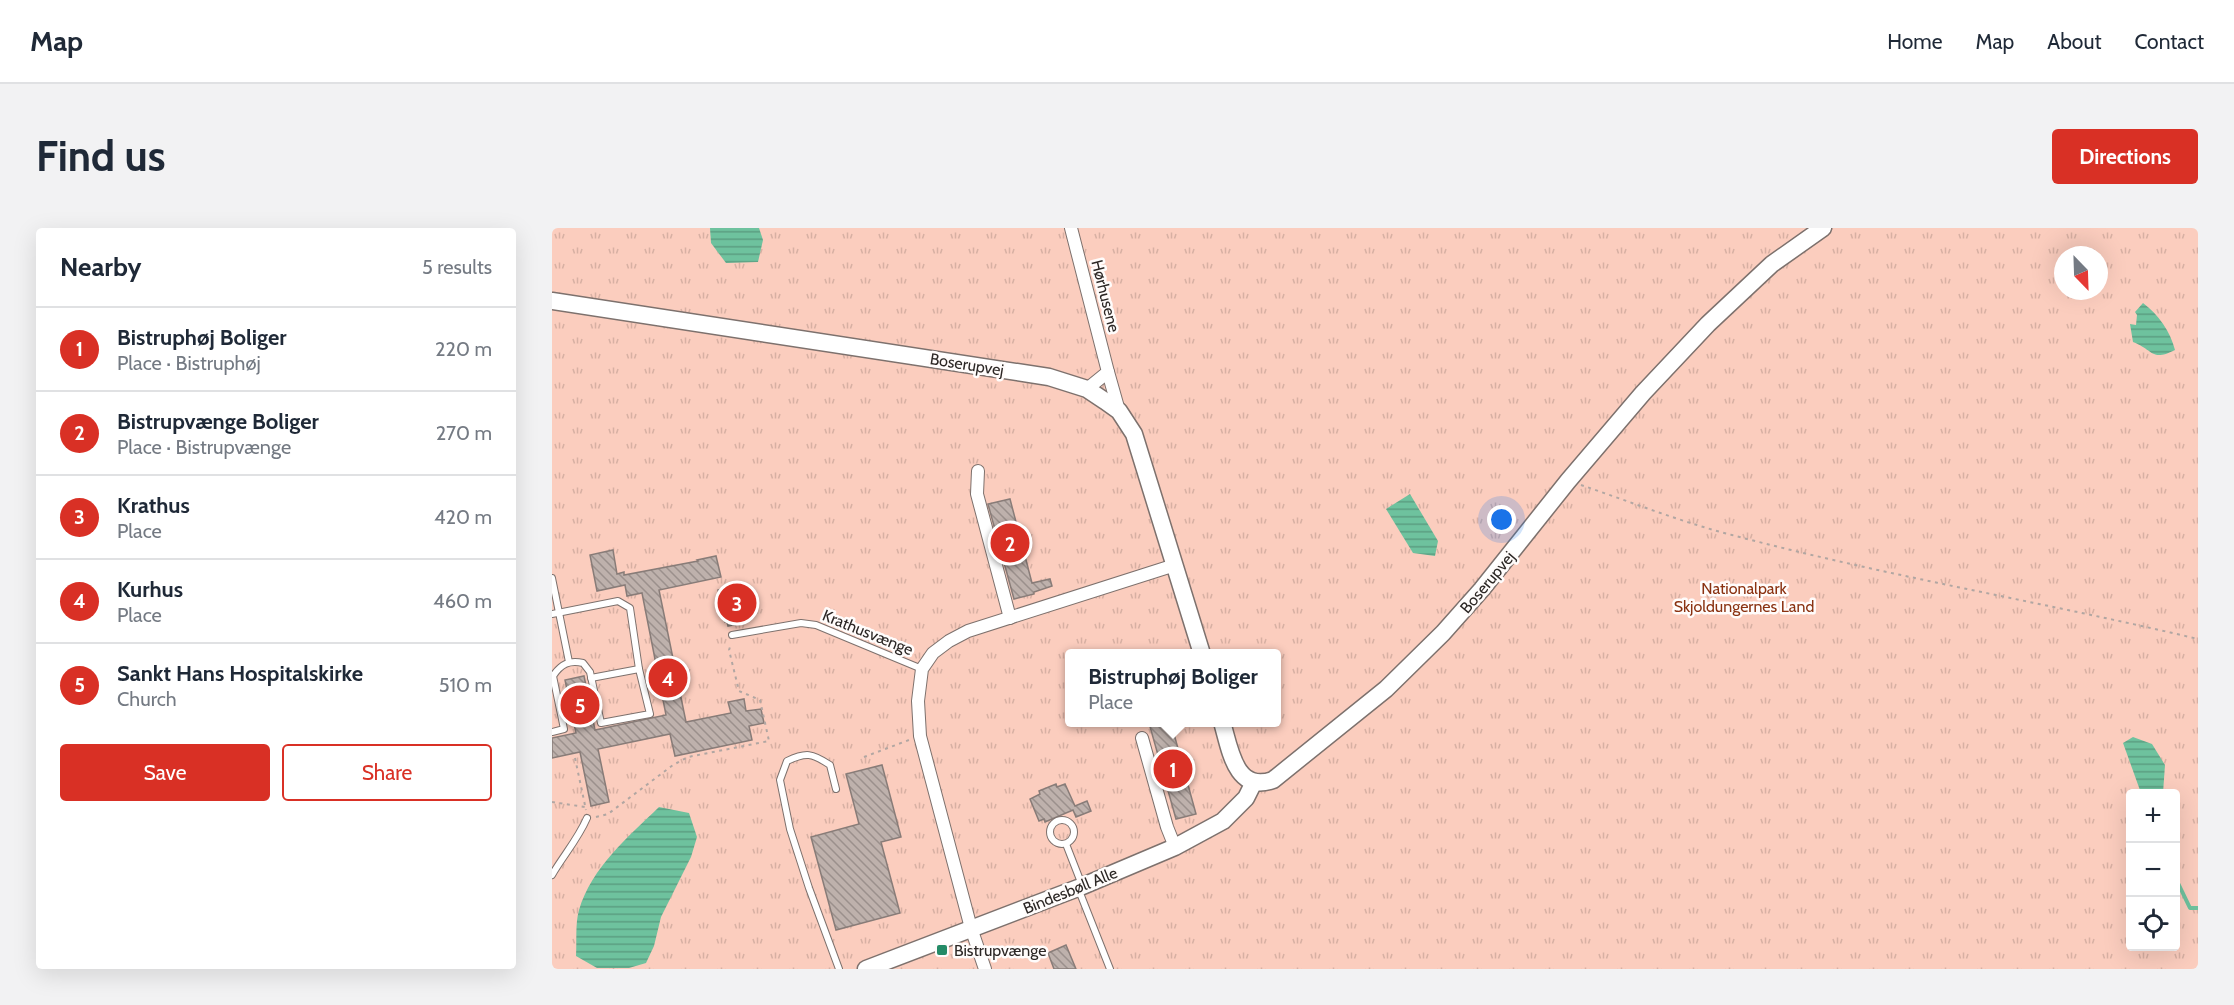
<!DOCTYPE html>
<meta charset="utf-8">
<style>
:root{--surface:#fff;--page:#f2f2f3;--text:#1f2937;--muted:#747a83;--line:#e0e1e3;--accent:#d93025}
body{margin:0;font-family:Cabin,sans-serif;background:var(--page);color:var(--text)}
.controls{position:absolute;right:18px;bottom:18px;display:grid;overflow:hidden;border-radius:6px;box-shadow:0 6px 24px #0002}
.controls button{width:54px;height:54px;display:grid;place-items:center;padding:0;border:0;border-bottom:2px solid var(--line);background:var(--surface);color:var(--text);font:30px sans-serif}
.compass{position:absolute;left:1502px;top:18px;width:54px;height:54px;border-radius:50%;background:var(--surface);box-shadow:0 6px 24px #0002;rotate:157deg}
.you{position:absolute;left:950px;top:292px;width:21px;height:21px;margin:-15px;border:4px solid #fff;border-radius:50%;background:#1a73e8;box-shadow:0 0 0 9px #1a73e833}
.badge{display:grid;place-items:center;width:39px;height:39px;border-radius:50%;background:var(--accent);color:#fff;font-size:20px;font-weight:700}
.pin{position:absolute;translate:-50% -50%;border:3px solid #fff;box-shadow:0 2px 6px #0006}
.popup{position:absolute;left:513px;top:421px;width:216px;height:78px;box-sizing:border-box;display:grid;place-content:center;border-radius:6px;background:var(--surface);filter:drop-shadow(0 2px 4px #0005);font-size:20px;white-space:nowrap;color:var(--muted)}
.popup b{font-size:22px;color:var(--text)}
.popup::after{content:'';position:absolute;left:50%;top:100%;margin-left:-12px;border:12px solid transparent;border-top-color:var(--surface)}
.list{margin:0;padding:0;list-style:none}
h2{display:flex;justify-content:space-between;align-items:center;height:78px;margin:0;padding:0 24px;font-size:26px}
h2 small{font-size:20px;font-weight:400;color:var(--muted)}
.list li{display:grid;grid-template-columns:39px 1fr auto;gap:18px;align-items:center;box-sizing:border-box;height:84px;padding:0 24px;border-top:2px solid var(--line)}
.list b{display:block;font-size:22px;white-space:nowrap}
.list p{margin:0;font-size:20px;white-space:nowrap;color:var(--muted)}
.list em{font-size:20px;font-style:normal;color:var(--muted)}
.actions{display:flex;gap:12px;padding:18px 24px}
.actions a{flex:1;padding:14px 0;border:2px solid var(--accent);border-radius:6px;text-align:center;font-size:21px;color:var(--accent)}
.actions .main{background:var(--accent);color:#fff}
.icon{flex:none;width:33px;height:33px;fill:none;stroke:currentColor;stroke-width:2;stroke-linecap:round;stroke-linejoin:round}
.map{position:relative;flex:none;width:1646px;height:741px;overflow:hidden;border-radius:6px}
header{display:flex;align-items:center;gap:36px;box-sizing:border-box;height:84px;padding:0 30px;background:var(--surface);border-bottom:2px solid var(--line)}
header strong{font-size:28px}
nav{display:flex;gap:33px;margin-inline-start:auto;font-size:21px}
.intro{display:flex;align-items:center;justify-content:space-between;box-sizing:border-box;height:144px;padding:0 36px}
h1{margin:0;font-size:42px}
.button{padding:15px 27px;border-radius:6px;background:var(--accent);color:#fff;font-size:21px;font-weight:700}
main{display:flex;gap:36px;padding:0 36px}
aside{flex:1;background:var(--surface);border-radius:6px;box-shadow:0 6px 24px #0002}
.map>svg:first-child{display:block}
</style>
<header>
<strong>Map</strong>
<nav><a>Home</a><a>Map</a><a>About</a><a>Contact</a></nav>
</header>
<div class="intro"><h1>Find us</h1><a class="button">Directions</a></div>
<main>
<aside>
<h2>Nearby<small>5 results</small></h2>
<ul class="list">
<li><span class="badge">1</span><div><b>Bistruphøj Boliger</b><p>Place · Bistruphøj</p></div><em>220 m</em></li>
<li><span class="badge">2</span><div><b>Bistrupvænge Boliger</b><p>Place · Bistrupvænge</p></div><em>270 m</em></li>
<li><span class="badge">3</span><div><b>Krathus</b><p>Place</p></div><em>420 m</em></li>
<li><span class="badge">4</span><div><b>Kurhus</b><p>Place</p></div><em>460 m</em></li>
<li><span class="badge">5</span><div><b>Sankt Hans Hospitalskirke</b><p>Church</p></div><em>510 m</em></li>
</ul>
<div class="actions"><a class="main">Save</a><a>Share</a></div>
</aside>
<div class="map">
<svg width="1646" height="741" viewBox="0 0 1646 741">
<defs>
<pattern id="park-tufts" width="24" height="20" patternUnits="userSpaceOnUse" patternTransform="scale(1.5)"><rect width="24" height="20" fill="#fbcdbe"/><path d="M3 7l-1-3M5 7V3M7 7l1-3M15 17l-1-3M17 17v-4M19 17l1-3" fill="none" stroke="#d7b0a3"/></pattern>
<pattern id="water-rules" width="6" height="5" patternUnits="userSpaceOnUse" patternTransform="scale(1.5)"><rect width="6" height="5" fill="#6ec29e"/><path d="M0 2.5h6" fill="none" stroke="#5b9e81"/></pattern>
<pattern id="building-back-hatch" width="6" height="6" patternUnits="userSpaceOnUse" patternTransform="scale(1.5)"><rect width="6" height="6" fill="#beb1ac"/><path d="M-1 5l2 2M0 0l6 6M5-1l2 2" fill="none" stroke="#9b908c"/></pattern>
</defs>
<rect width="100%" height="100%" fill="#faece7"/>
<path fill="url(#park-tufts)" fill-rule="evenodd" d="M0 0H1646V741H0ZM1511 27H1547V63H1511ZM518 426H724V494H518ZM1578 566H1624V718H1578Z"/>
<g fill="url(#water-rules)">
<polygon points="158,0 207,0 211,12 206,34 174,35 159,15"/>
<path d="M1591 75C1607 87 1618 103 1623 122 1599 134 1602 122 1581 114L1578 96 1584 97 1585 87 1583 84Z"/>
<polygon points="858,266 886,313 883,328 861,325 834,281"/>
<polygon points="1581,509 1600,516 1613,537 1611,565 1589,565 1571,515"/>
<path d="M107 579 137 585 145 609 139 629 109 689 102 718 94 735 77 740H45L24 728C25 713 23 696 27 682 40 639 76 609 107 579Z"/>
</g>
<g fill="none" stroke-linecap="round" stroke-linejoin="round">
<polyline stroke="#6ec29e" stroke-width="4" points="1624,651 1638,680 1646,680"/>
</g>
<g fill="url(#building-back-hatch)" stroke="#887c78" stroke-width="1.5">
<polygon points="458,271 480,355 498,351 500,358 482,364 482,366 462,371 436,276"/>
<polygon points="61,322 65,346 72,344 72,347 146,333 145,332 164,328 169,349 107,362 134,494 179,485 176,474 192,471 194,483 209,481 212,495 197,498 200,512 123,528 118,506 46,521 57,574 39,578 28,524 0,530 0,510 24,505 13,452 32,448 43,502 114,487 90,365 75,368 73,357 45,363 38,327"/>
<polygon points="190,357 192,369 199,367 202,382 195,383 195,394 176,398 175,394 173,394 166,362"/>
<polygon points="597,495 619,495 644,586 624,591"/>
<polygon points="330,537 349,609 329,614 348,685 284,702 259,609 307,596 294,546"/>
<polygon points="504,556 505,559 513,556 523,578 535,573 539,583 524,589 521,582 493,594 492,591 487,593 478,571 488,566 487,563"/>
<polygon points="514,717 524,741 502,741 496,725"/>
</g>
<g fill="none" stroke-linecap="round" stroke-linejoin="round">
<g stroke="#7d716d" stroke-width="8">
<g id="service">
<polyline points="0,350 17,434"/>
<path d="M0 386 66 373 78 380 87 441 98 486 49 495 38 444 31 435C17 432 9 436 1 448L12 501 0 504"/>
<polyline points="180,407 249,395 264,397 370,441"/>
<polyline points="39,450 87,441"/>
<path d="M284 561 278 537C260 525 254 524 235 533L228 552 238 601 257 660 287 741"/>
<circle cx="510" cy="604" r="12"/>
<polyline points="514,616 530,657"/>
<path d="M0 647C11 628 26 611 35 590"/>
<polyline points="526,660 558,741"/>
</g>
</g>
<g stroke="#7d716d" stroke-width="14">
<g id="minor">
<polyline points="519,0 556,144 535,161"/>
<polyline points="556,144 567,183"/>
<polyline points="426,243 425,266 458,390"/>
<polyline points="590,510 615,599 623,619"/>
<polyline points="433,741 419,700 368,508 366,473 370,441 381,425 397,413 416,403 623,337"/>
</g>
</g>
<g stroke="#7d716d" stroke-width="19">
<g id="tertiary">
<polyline points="0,73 497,149 535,161 553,173 567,183 582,206 650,426"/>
<path d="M670 494C678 521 683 565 721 552L834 461 891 405 930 361 1016 253 1091 165 1156 96 1220 36 1271 0"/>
<polyline points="314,741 526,660 623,619 671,593 694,570 702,554"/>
</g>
</g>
<g stroke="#b1a6a2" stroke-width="2" stroke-dasharray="3 4.5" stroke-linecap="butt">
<path d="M1029 257C1079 274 1129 294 1180 307 1334 348 1491 374 1646 411"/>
<polyline points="312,529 357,512"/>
<polyline points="23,530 34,582"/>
<polyline points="0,574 33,579"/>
<polyline points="44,589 56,586 121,537 136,529 217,513 208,472 187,463 177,422 179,416"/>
</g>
<use href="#service" stroke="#fff" stroke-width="6"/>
<use href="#minor" stroke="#fff" stroke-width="12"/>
<use href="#tertiary" stroke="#fff" stroke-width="16"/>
</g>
<rect fill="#248b67" stroke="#fffcfb" stroke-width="2" x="384" y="716" width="12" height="12" rx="3"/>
<g text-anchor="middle" stroke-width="5" stroke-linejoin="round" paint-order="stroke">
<g font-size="16" fill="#2c2725" stroke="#fffcfb">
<text transform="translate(554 68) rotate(76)" y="6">Hørhusene</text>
<text transform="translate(415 136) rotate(9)" y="6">Boserupvej</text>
<text transform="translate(935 354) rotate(-50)" y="6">Boserupvej</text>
<text transform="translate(316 404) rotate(22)" y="6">Krathusvænge</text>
<text transform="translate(518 662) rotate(-22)" y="6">Bindesbøll Alle</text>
</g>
<g font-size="16" fill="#8a3211" stroke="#fffcfb">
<text x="1192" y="366">Nationalpark<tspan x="1192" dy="18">Skjoldungernes Land</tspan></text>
</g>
<g font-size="16" fill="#2c2725" stroke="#fffcfb" text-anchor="start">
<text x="402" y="728">Bistrupvænge</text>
</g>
</g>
</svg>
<div class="controls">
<button>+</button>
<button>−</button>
<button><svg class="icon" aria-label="locate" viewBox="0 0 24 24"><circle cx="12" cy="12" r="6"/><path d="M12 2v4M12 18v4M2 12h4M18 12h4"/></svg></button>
</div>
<svg class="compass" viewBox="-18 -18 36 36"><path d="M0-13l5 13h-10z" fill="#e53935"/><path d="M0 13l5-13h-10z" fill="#747a83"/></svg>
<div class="you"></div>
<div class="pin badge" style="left:621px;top:541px">1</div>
<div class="popup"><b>Bistruphøj Boliger</b>Place</div>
<div class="pin badge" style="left:458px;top:315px">2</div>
<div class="pin badge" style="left:185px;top:375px">3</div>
<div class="pin badge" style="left:116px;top:450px">4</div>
<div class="pin badge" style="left:28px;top:477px">5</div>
</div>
</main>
